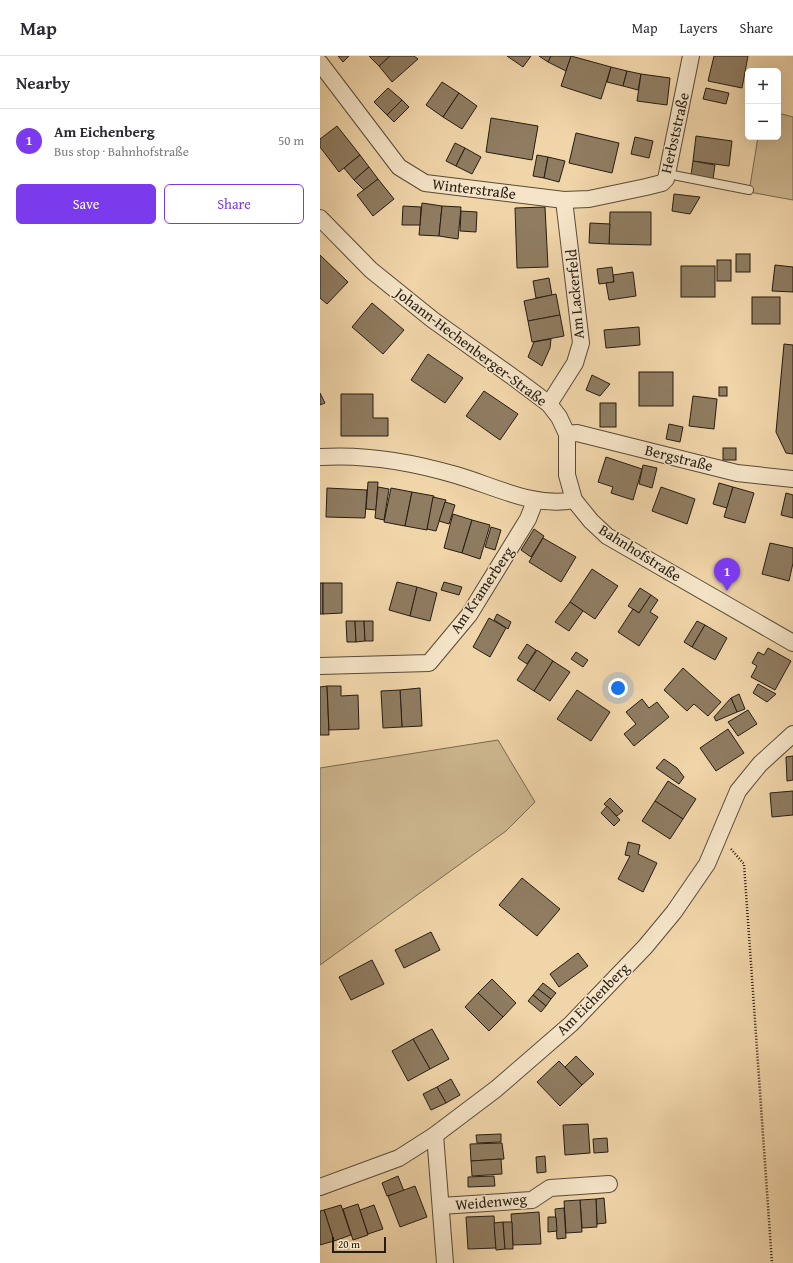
<!DOCTYPE html>
<meta charset="utf-8">
<style>
:root{--surface:#fff;--page:#f7f7f7;--text:#2b2b33;--muted:#7c7c81;--line:#e1e1e2;--accent:#7c3aed}
body{margin:0;font-family:"Gentium Book Plus",serif;background:var(--page);color:var(--text)}
.controls{position:absolute;right:12px;top:12px;display:grid;overflow:hidden;border-radius:6px;box-shadow:0 4px 16px #0002}
.controls button{width:36px;height:36px;display:grid;place-items:center;padding:0;border:0;border-bottom:1px solid var(--line);background:var(--surface);color:var(--text);font:20px sans-serif}
.scale{position:absolute;left:12px;bottom:10px;width:54px;box-sizing:border-box;padding-left:4px;border:2px solid #251c12;border-top:0;font-size:11px;line-height:14px;white-space:nowrap;color:#251c12;-webkit-text-stroke:3px #f5e4c7;paint-order:stroke}
.you{position:absolute;left:298px;top:632px;width:14px;height:14px;margin:-10px;border:3px solid #fff;border-radius:50%;background:#1a73e8;box-shadow:0 0 0 6px #1a73e833}
.badge{display:grid;place-items:center;width:26px;height:26px;border-radius:50%;background:var(--accent);color:#fff;font-size:13px;font-weight:700}
.pin{position:absolute;translate:-50% -33px;filter:drop-shadow(0 1px 2px #0008)}
.pin::after{content:'';position:absolute;top:21px;width:14px;height:12px;background:inherit;clip-path:polygon(0 0,100% 0,50% 100%)}
.list{margin:0;padding:0;list-style:none}
h2{display:flex;justify-content:space-between;align-items:center;height:52px;margin:0;padding:0 16px;font-size:17px}
h2 small{font-size:13px;font-weight:400;color:var(--muted)}
.list li{display:grid;grid-template-columns:26px 1fr auto;gap:12px;align-items:center;box-sizing:border-box;height:64px;padding:0 16px;border-top:1px solid var(--line)}
.list b{display:block;font-size:15px;white-space:nowrap}
.list p{margin:0;font-size:13px;white-space:nowrap;color:var(--muted)}
.list em{font-size:13px;font-style:normal;color:var(--muted)}
.actions{display:flex;gap:8px;padding:12px 16px}
.actions a{flex:1;padding:9px 0;border:1px solid var(--accent);border-radius:6px;text-align:center;font-size:14px;color:var(--accent)}
.actions .main{background:var(--accent);color:#fff}
.map{position:relative;flex:none;width:473px;height:1207px;overflow:hidden}
header{display:flex;align-items:center;gap:24px;box-sizing:border-box;height:56px;padding:0 20px;background:var(--surface);border-bottom:1px solid var(--line)}
header strong{font-size:19px}
nav{display:flex;gap:22px;margin-inline-start:auto;font-size:14px}
main{display:flex}
aside{flex:1;background:var(--surface)}
.map>svg:first-child{display:block}
</style>
<header>
<strong>Map</strong>
<nav><a>Map</a><a>Layers</a><a>Share</a></nav>
</header>
<main>
<aside>
<h2>Nearby<small></small></h2>
<ul class="list">
<li><span class="badge">1</span><div><b>Am Eichenberg</b><p>Bus stop · Bahnhofstraße</p></div><em>50 m</em></li>
</ul>
<div class="actions"><a class="main">Save</a><a>Share</a></div>
</aside>
<div class="map">
<svg width="473" height="1207" viewBox="0 0 473 1207">
<rect width="100%" height="100%" fill="#f0d5a9"/>
<filter id="stains"><feTurbulence type="fractalNoise" baseFrequency=".005" numOctaves="4"/><feColorMatrix values="0 0 0 0 .2 0 0 0 0 .09 0 0 0 0 .02 0 0 0 .5 -.17"/></filter>
<radialGradient id="worn" r=".72"><stop offset=".6" stop-color="#630" stop-opacity="0"/><stop offset="1" stop-color="#630" stop-opacity=".3"/></radialGradient>
<g fill="#cdb68f" stroke="#796950">
<polygon points="458,57 473,61 473,144 429,136 438,81 458,81"/>
<polygon points="178,684 215,746 186,775 0,909 0,712"/>
</g>
<g fill="#8f7c61" stroke="#251c12">
<polygon points="18,0 29,0 23,6"/>
<polygon points="49,0 70,0 59,10"/>
<polygon points="70,0 94,0 98,3 72,26 59,10"/>
<polygon points="187,0 211,0 203,11"/>
<polygon points="219,0 231,0 228,6"/>
<polygon points="231,0 251,0 246,15 228,6"/>
<polygon points="251,0 291,11 281,43 241,30"/>
<polygon points="394,0 428,0 422,32 388,25"/>
<polygon points="291,11 307,15 303,30 287,26"/>
<polygon points="307,15 321,18 318,34 303,30"/>
<polygon points="321,18 350,22 347,49 317,45"/>
<polygon points="122,26 139,37 123,61 106,49"/>
<polygon points="68,32 82,44 67,59 54,46"/>
<polygon points="386,32 409,37 406,48 383,43"/>
<polygon points="139,37 157,50 142,73 123,61"/>
<polygon points="82,44 89,51 74,66 67,59"/>
<polygon points="171,62 218,70 212,104 166,96"/>
<polygon points="17,70 40,99 19,116 0,91 0,83"/>
<polygon points="256,77 299,87 292,117 249,107"/>
<polygon points="376,80 412,85 409,110 373,105"/>
<polygon points="315,81 333,85 329,102 311,98"/>
<polygon points="135,87 145,92 136,110 126,105"/>
<polygon points="145,92 161,101 152,118 136,110"/>
<polygon points="40,99 49,111 34,124 24,112"/>
<polygon points="217,99 228,101 224,122 213,120"/>
<polygon points="228,101 245,105 239,126 224,122"/>
<polygon points="373,105 395,109 393,123 371,119"/>
<polygon points="49,111 58,123 44,134 34,124"/>
<polygon points="58,123 74,143 53,160 37,139"/>
<polygon points="354,138 380,141 370,158 352,155"/>
<polygon points="102,147 122,150 119,180 99,179"/>
<polygon points="83,150 101,151 100,169 82,169"/>
<polygon points="122,150 141,151 138,183 119,180"/>
<polygon points="225,151 228,211 197,212 195,152"/>
<polygon points="141,155 157,156 156,176 140,175"/>
<polygon points="290,156 331,156 331,189 289,188"/>
<polygon points="270,167 290,168 289,188 269,187"/>
<rect x="416" y="198" width="14" height="18"/>
<polygon points="0,199 28,226 7,248 0,242"/>
<rect x="397" y="204" width="14" height="21"/>
<polygon points="455,209 473,211 473,236 452,235"/>
<rect x="361" y="210" width="34" height="31"/>
<polygon points="292,211 294,226 279,228 277,213"/>
<polygon points="313,216 316,240 289,244 286,227 294,226 293,219"/>
<polygon points="229,222 232,239 216,242 213,225"/>
<polygon points="236,238 240,259 208,265 204,245"/>
<rect x="432" y="241" width="28" height="27"/>
<polygon points="52,247 84,274 63,298 32,271"/>
<polygon points="240,259 244,280 212,286 208,265"/>
<polygon points="319,271 320,289 286,292 284,274"/>
<polygon points="231,283 230,292 222,310 208,301 214,286"/>
<polygon points="464,288 473,289 473,398 466,397 456,376"/>
<polygon points="108,298 143,322 125,347 91,324"/>
<rect x="319" y="316" width="34" height="34"/>
<polygon points="272,319 290,328 280,340 266,334"/>
<rect x="399" y="331" width="8" height="9"/>
<polygon points="164,335 198,358 180,384 146,360"/>
<polygon points="0,337 5,347 0,349"/>
<polygon points="21,338 53,338 53,362 68,362 68,380 21,380"/>
<polygon points="373,340 397,343 394,373 369,370"/>
<rect x="280" y="347" width="16" height="24"/>
<polygon points="349,368 363,371 360,386 346,383"/>
<rect x="403" y="392" width="13" height="12"/>
<polygon points="286,401 322,413 313,444 291,437 293,431 278,426"/>
<polygon points="323,409 337,412 332,432 319,428"/>
<polygon points="48,426 58,426 56,454 46,453"/>
<polygon points="399,427 413,431 407,452 393,448"/>
<polygon points="58,431 69,433 64,464 55,462"/>
<polygon points="341,431 375,443 367,468 332,455"/>
<polygon points="413,431 434,437 425,467 404,461"/>
<polygon points="7,432 47,434 45,462 6,461"/>
<polygon points="71,432 92,436 85,470 64,466"/>
<polygon points="92,436 114,440 107,474 85,470"/>
<polygon points="466,437 473,439 473,462 461,459"/>
<polygon points="113,441 126,444 116,475 107,473"/>
<polygon points="125,446 135,449 129,468 119,465"/>
<polygon points="133,458 152,464 142,497 124,492"/>
<polygon points="152,464 170,469 160,503 142,497"/>
<polygon points="171,471 181,474 175,494 165,491"/>
<polygon points="214,473 224,480 211,501 201,494"/>
<polygon points="223,482 256,501 241,526 209,506"/>
<polygon points="450,487 473,492 473,507 469,525 442,518"/>
<polygon points="272,513 298,530 275,563 250,546"/>
<polygon points="77,526 97,531 90,560 69,554"/>
<polygon points="124,526 142,531 139,539 121,534"/>
<rect x="0" y="527" width="3" height="31"/>
<polygon points="3,527 22,527 22,557 3,558"/>
<polygon points="97,531 117,537 110,565 90,560"/>
<polygon points="320,532 331,539 319,557 308,550"/>
<polygon points="331,539 338,544 330,556 338,561 319,590 298,576 313,553 319,557"/>
<polygon points="250,546 263,555 249,575 235,566"/>
<polygon points="177,558 191,566 188,573 174,564"/>
<polygon points="169,562 186,572 170,601 153,591"/>
<polygon points="26,565 35,565 36,586 27,586"/>
<polygon points="35,565 44,565 45,585 36,586"/>
<polygon points="44,565 53,565 53,585 45,585"/>
<polygon points="377,565 385,569 372,591 364,586"/>
<polygon points="385,569 407,582 395,604 372,591"/>
<polygon points="207,588 216,594 207,608 198,602"/>
<polygon points="448,592 471,605 455,634 431,621 437,610 432,607 438,596 444,599"/>
<polygon points="217,594 233,605 214,635 197,624"/>
<polygon points="256,596 268,604 263,611 251,603"/>
<polygon points="233,605 250,616 230,645 214,635"/>
<polygon points="363,612 401,646 388,660 374,648 367,655 344,634"/>
<polygon points="438,628 456,638 447,646 433,637"/>
<polygon points="7,630 9,679 0,679 0,631"/>
<polygon points="7,630 21,630 21,640 38,639 39,673 9,674"/>
<polygon points="100,632 102,670 82,671 80,634"/>
<polygon points="80,634 82,671 63,672 61,635"/>
<polygon points="257,634 290,656 271,685 237,663"/>
<polygon points="419,638 425,653 417,656 411,642"/>
<polygon points="411,642 417,656 396,665 394,661"/>
<polygon points="322,643 329,652 337,646 349,661 314,690 304,678 316,668 306,656"/>
<polygon points="428,654 437,668 418,680 408,666"/>
<polygon points="408,673 424,697 396,715 380,692"/>
<polygon points="473,700 473,724 467,725 466,701"/>
<polygon points="344,703 357,712 364,721 359,728 336,712"/>
<polygon points="348,725 376,743 363,763 335,745"/>
<polygon points="473,735 473,759 452,761 450,737"/>
<polygon points="290,742 303,755 297,760 284,748"/>
<polygon points="335,745 363,763 350,783 322,765"/>
<polygon points="287,750 300,764 294,770 281,757"/>
<polygon points="308,786 320,789 318,798 337,807 323,836 298,823 310,800 305,799"/>
<polygon points="202,822 240,853 217,880 179,849"/>
<polygon points="111,876 120,894 84,912 75,894"/>
<polygon points="258,897 268,910 239,931 230,918"/>
<polygon points="52,904 64,928 31,944 19,921"/>
<polygon points="172,923 196,947 183,961 158,937"/>
<polygon points="223,927 236,937 231,943 218,933"/>
<polygon points="218,933 231,943 226,950 213,939"/>
<polygon points="158,937 183,961 169,975 145,951"/>
<polygon points="213,939 226,950 221,956 208,945"/>
<polygon points="112,973 129,1003 110,1013 93,983"/>
<polygon points="93,983 110,1013 88,1025 72,995"/>
<polygon points="256,1000 274,1018 262,1029 245,1011"/>
<polygon points="239,1005 262,1029 240,1050 217,1026"/>
<polygon points="131,1023 140,1039 126,1047 117,1031"/>
<polygon points="117,1031 126,1047 111,1054 103,1038"/>
<polygon points="268,1068 270,1097 245,1099 243,1069"/>
<polygon points="181,1078 181,1086 157,1087 156,1079"/>
<polygon points="287,1082 288,1096 274,1097 273,1083"/>
<polygon points="182,1087 184,1103 151,1105 150,1088"/>
<polygon points="225,1100 226,1116 217,1117 216,1101"/>
<polygon points="181,1103 182,1118 152,1120 151,1105"/>
<polygon points="78,1120 84,1135 67,1140 62,1127"/>
<polygon points="174,1120 175,1130 148,1131 148,1121"/>
<polygon points="95,1130 107,1161 80,1171 68,1140"/>
<polygon points="284,1142 286,1167 277,1168 276,1143"/>
<polygon points="276,1143 277,1171 262,1172 260,1144"/>
<polygon points="260,1144 262,1176 246,1177 244,1145"/>
<polygon points="38,1148 48,1179 33,1184 23,1153"/>
<polygon points="21,1149 31,1179 14,1185 4,1154"/>
<polygon points="54,1149 63,1173 48,1178 40,1154"/>
<polygon points="244,1152 246,1182 237,1183 235,1153"/>
<polygon points="4,1154 14,1185 0,1189 0,1155"/>
<polygon points="219,1156 221,1188 193,1189 191,1158"/>
<polygon points="174,1160 176,1192 148,1193 146,1161"/>
<polygon points="228,1161 236,1161 237,1175 228,1176"/>
<polygon points="183,1166 185,1193 176,1194 174,1167"/>
<polygon points="183,1166 192,1166 193,1193 185,1193"/>
</g>
<g fill="none" stroke-linecap="round" stroke-linejoin="round">
<g stroke="#584a38" stroke-width="10">
<polyline id="lane" points="348,118 429,134"/>
</g>
<g stroke="#584a38" stroke-width="18">
<g id="street">
<polyline points="0,7 79,111 105,127 244,144 269,143 326,131 342,127 346,123 371,0"/>
<polyline points="0,162 51,214 113,264 197,324 229,348 239,361 247,378 247,419 254,444 271,465 287,480 473,587"/>
<polyline points="229,348 255,307 261,287 244,144"/>
<polyline points="247,378 257,377 417,417 473,423"/>
<path d="M0 401C46 398 92 406 136 419 174 430 214 452 254 444"/>
<polyline points="0,610 109,607 149,559 208,463 215,445"/>
<polyline points="115,1079 125,1207"/>
<polyline points="0,1131 79,1102 115,1079 176,1033 251,968 325,891 354,856 387,808 418,735 440,708 473,678"/>
<polyline points="121,1150 212,1144 230,1132 289,1128"/>
</g>
</g>
<polyline stroke="#251c12" stroke-width="2.5" stroke-dasharray="1 2" stroke-linecap="butt" points="411,793 424,808 452,1207"/>
<use href="#lane" stroke="#f5e4c7" stroke-width="8"/>
<use href="#street" stroke="#f5e4c7" stroke-width="16"/>
</g>
<g text-anchor="middle" stroke-width="3" stroke-linejoin="round" paint-order="stroke">
<g font-size="15" fill="#251c12" stroke="#f5e4c7">
<text transform="translate(355 77) rotate(-77)" y="5">Herbststraße</text>
<text transform="translate(154 133) rotate(7)" y="5">Winterstraße</text>
<text transform="translate(255 238) rotate(-95)" y="5">Am Lackerfeld</text>
<text transform="translate(151 291) rotate(37)" y="5">Johann-Hechenberger-Straße</text>
<text transform="translate(359 402) rotate(14)" y="5">Bergstraße</text>
<text transform="translate(320 497) rotate(32)" y="5">Bahnhofstraße</text>
<text transform="translate(162 534) rotate(-56)" y="5">Am Kramerberg</text>
<text transform="translate(273 943) rotate(-45)" y="5">Am Eichenberg</text>
<text transform="translate(171 1146) rotate(-5)" y="5">Weidenweg</text>
</g>
</g>
<rect width="100%" height="100%" filter="url(#stains)"/>
<rect width="100%" height="100%" fill="url(#worn)"/>
</svg>
<div class="controls">
<button>+</button>
<button>−</button>
</div>
<div class="scale">20 m</div>
<div class="you"></div>
<div class="pin badge" style="left:407px;top:535px">1</div>
</div>
</main>
